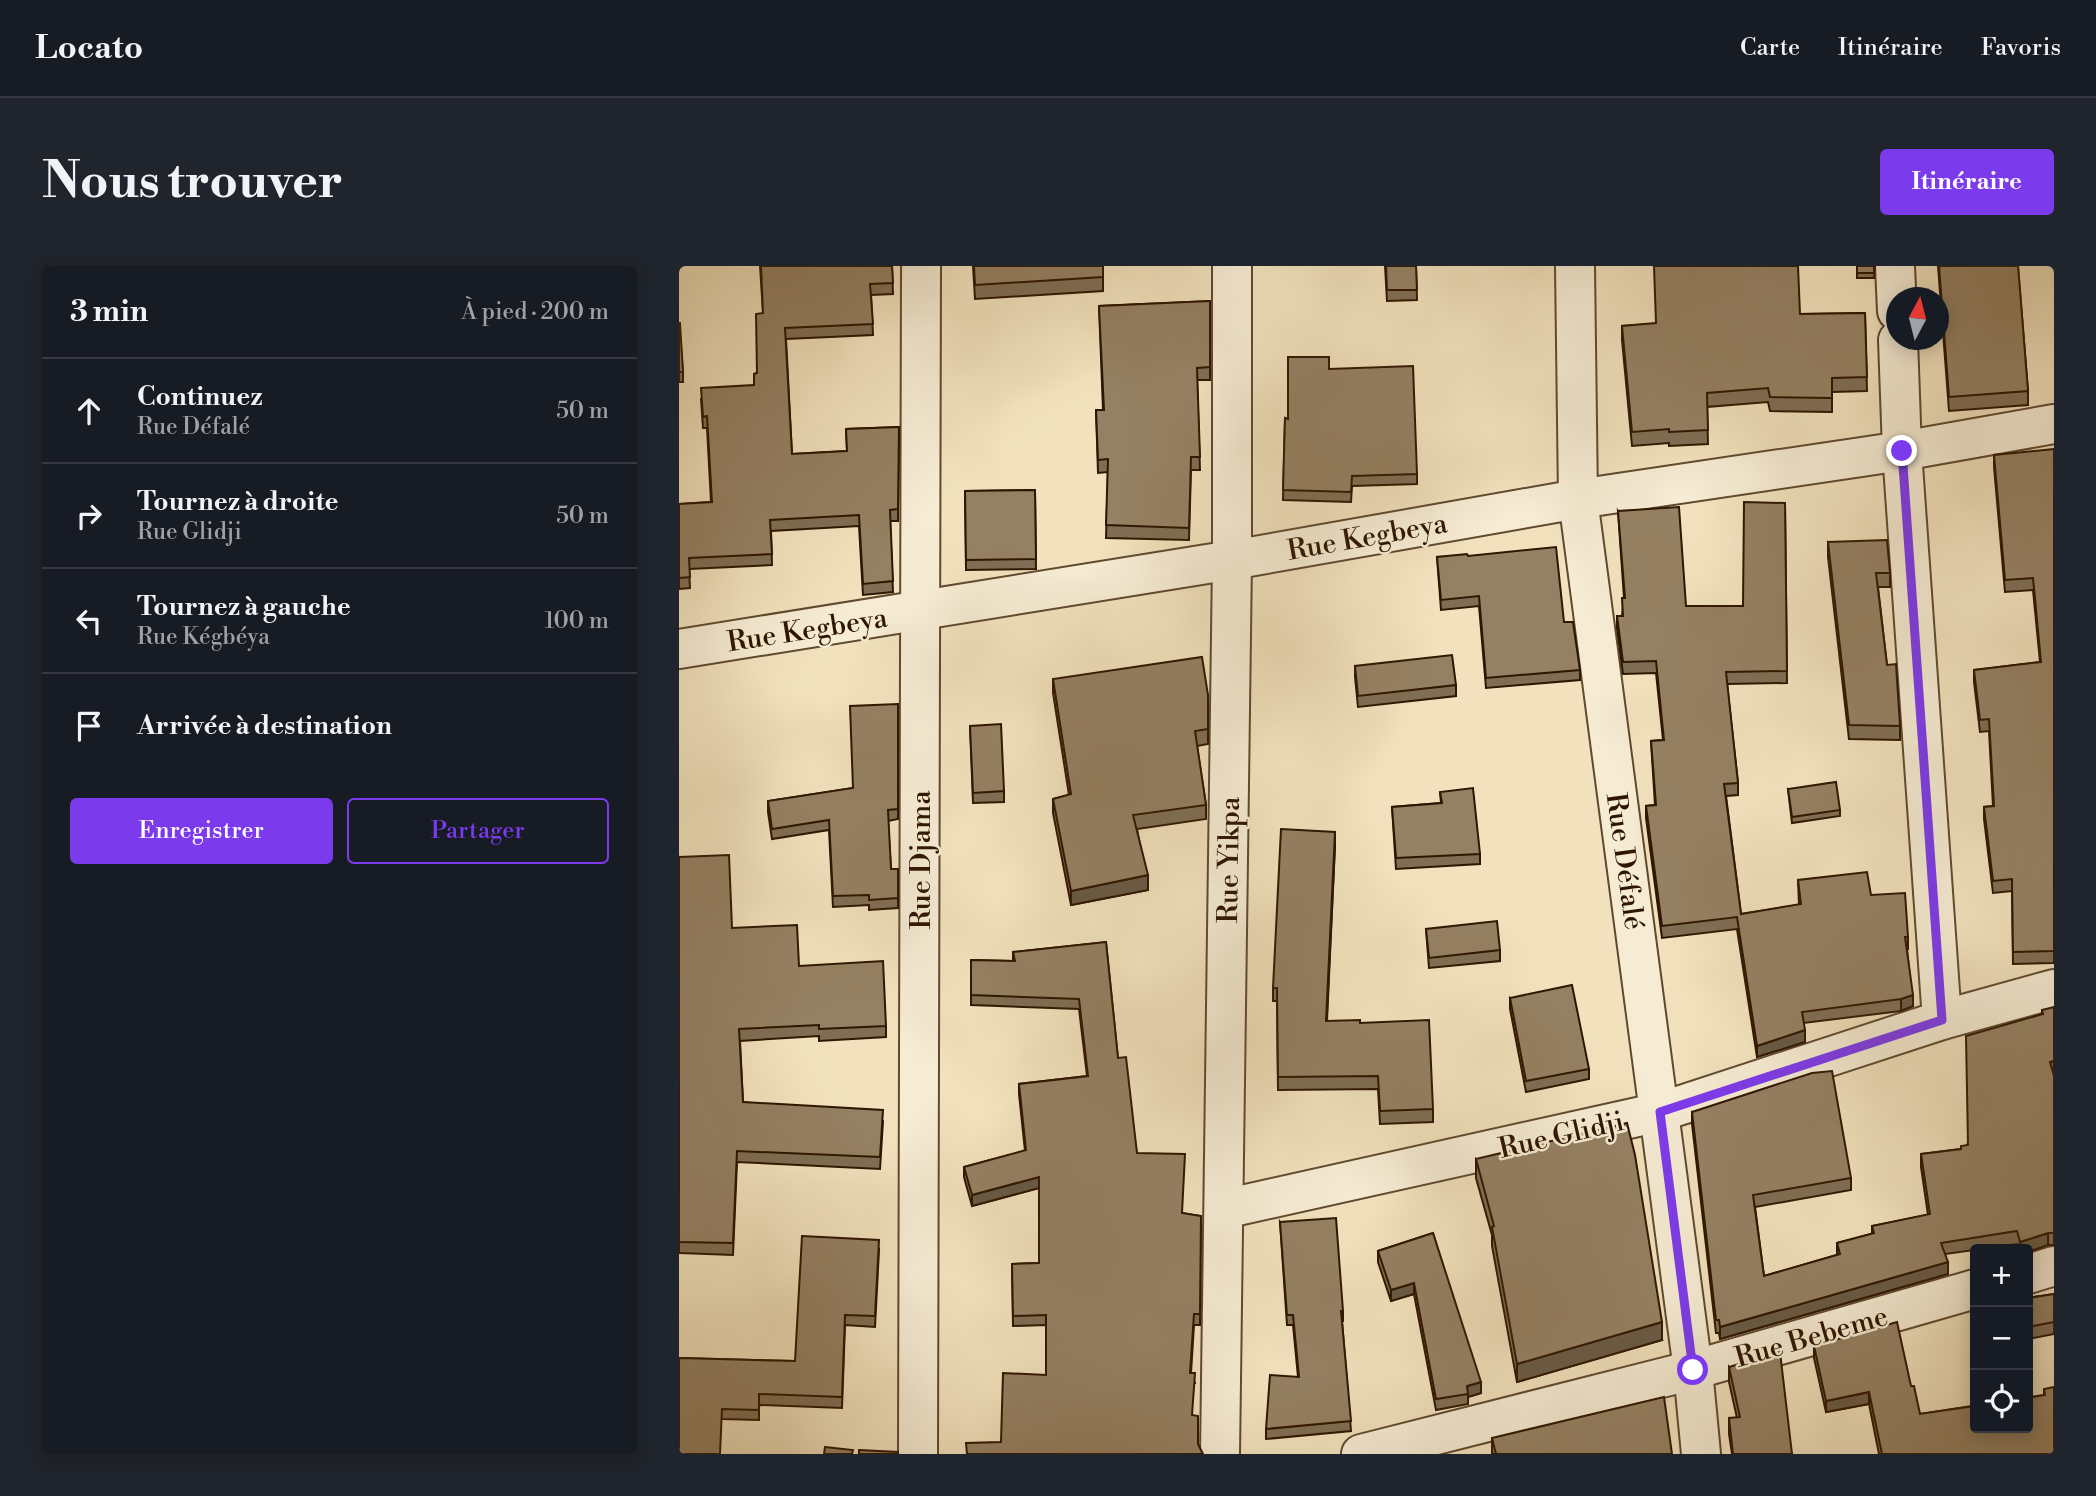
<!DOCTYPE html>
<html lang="fr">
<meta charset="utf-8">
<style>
:root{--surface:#171b24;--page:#20242c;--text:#f1f3f6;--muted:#9ea1a6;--line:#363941;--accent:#7c3aed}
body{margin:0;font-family:"Libre Bodoni",serif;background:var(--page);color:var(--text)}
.controls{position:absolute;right:21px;bottom:21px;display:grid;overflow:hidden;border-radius:7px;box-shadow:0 4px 18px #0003}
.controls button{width:63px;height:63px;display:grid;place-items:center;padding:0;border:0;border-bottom:2px solid var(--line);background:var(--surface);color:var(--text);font:35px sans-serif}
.compass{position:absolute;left:1207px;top:21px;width:63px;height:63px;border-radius:50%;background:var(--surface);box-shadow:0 4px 18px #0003;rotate:7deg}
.stop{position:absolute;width:21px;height:21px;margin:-16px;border:5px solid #7c3aed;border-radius:50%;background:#fff}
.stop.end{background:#7c3aed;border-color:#fff;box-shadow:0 2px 7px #0008}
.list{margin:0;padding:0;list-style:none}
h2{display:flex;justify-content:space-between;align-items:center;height:91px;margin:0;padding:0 28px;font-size:30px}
h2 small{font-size:23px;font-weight:400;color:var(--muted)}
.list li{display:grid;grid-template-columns:46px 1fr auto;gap:21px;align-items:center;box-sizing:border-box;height:105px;padding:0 28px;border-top:2px solid var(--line)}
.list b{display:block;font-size:26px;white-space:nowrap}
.list p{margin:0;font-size:23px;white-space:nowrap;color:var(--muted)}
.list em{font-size:23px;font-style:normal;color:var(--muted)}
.actions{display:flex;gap:14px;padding:21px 28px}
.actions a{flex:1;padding:16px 0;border:2px solid var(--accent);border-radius:7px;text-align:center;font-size:24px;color:var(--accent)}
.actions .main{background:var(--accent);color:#fff}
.icon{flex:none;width:38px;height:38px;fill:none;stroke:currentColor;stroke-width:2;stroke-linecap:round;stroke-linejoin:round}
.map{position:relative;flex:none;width:1375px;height:1188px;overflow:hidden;border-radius:7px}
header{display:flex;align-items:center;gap:42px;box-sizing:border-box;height:98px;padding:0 35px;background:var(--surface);border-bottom:2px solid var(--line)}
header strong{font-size:33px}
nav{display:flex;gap:38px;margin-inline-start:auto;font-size:24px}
.intro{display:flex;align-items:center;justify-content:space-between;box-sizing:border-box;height:168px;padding:0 42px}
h1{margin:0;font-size:49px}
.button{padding:18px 32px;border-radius:7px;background:var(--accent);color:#fff;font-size:24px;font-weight:700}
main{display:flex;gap:42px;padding:0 42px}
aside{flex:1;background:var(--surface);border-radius:7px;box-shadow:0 4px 18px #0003}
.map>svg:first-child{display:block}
</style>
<header>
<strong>Locato</strong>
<nav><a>Carte</a><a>Itinéraire</a><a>Favoris</a></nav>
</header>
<div class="intro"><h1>Nous trouver</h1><a class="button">Itinéraire</a></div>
<main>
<aside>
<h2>3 min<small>À pied · 200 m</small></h2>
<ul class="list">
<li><svg class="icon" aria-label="ahead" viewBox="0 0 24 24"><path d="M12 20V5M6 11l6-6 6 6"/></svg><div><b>Continuez</b><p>Rue Défalé</p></div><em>50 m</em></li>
<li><svg class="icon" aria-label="right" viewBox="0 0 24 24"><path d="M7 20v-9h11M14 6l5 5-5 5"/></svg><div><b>Tournez à droite</b><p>Rue Glidji</p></div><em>50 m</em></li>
<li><svg class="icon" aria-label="left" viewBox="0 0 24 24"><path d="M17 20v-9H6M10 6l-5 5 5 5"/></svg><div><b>Tournez à gauche</b><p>Rue Kégbéya</p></div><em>100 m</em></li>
<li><svg class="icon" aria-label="arrive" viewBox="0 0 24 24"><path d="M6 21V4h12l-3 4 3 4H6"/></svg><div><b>Arrivée à destination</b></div></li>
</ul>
<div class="actions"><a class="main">Enregistrer</a><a>Partager</a></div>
</aside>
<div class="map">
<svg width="1375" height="1188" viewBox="0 0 1375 1188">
<rect width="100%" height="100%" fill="#f1e2bd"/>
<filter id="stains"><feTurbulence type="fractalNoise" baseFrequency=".00286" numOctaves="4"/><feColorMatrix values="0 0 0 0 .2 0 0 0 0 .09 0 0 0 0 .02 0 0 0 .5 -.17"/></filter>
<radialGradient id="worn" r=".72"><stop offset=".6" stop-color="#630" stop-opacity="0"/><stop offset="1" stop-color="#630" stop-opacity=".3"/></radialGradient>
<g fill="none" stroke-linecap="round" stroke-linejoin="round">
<g stroke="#60492f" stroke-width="42">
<g id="minor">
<polyline points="896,0 899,233 1014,1104 1022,1188"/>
<polyline points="1216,0 1218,45"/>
<polyline points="1219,74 1223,185 1263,754"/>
<polyline points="0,383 553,294 899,233 1223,185 1375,158"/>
<polyline points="545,943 981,846 1263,754 1375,723"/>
<polyline points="1349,1008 1375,1000"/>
<polyline points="239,1188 242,0"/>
<polyline points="541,1188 553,294 553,0"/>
<polyline points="682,1188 1014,1104 1296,1023"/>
</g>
</g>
<use href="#minor" stroke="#f6ecd4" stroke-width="38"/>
</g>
<g fill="#7f6e54" stroke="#2f1600" stroke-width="2">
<polygon points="81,0 213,0 214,28 192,29 194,69 107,73 113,188 168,185 167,163 220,161 219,255 211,255 214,326 184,329 180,260 92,265 93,299 10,303 11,322 0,323 0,238 32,236 28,162 24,162 22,133 75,119 75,108 78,107 84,47"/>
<polygon points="294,0 424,0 424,25 296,33"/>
<polygon points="706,0 737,0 738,34 708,35"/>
<polygon points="1178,0 1196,0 1195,12 1178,12"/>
<polygon points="1259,0 1339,0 1349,125 1349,139 1270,145"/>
<polygon points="531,35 531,114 518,114 521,204 512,204 510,274 427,272 429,206 419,207 417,144 424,144 420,40"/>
<polygon points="1186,47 1188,125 1153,126 1153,146 1091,145 1089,136 1028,141 1029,178 990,180 990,177 953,180 943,74 943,60 1121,48"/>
<polygon points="0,57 4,106 4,116 0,116"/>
<polygon points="650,103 738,208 738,218 673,220 672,236 604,234 606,152 609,153"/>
<polygon points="1375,188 1375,697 1334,698 1333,625 1314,627 1305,553 1305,541 1314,540 1310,465 1301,466 1295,416 1295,404 1361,396 1354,324 1326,326 1315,201 1315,189"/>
<polygon points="356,224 357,303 287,304 286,225"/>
<polygon points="1106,237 1108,417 1048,418 1059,517 1059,529 1047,530 1062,648 1120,639 1119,614 1192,629 1229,671 1229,683 1228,683 1234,740 1222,745 1124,757 1126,776 1078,791 1058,663 983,672 967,552 967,540 976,539 972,475 984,474 977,407 944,408 938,362 938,350 943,350 945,332 939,245 1007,340 1064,340"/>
<polygon points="1149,276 1211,307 1211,321 1199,321 1208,399 1221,460 1221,474 1170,473 1149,291"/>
<polygon points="789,290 901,404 901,414 807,422 800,340 762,344 758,291"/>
<polygon points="676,400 777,419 777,430 679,441 676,411"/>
<polygon points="374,413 529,429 529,478 518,480 527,539 527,553 458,563 469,624 392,639 374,547 374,533 390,529 374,427"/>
<polygon points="219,438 219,553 209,555 212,603 219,603 219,642 190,644 190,639 154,641 150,564 93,573 89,546 89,535 174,522"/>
<polygon points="291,460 325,525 325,536 294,537"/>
<polygon points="1109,523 1161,544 1161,550 1113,557"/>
<polygon points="761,526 801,588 801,598 717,603 713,541 762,537"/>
<polygon points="656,579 648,755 681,757 754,843 754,856 701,858 699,823 599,824 598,735 594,735 594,722"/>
<polygon points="0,591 53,662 120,700 207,760 207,771 140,775 140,770 61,775 64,836 204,855 201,903 58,896 54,989 0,987"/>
<polygon points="747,663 821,684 821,695 750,702"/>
<polygon points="427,676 439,792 458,887 503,947 522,950 521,1059 515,1059 512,1107 516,1117 322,1176 367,1109 367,1059 334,1060 333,998 360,997 360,922 293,940 285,911 285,901 346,885 340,828 340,818 408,810 400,743 292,739 292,694 334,695 334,686"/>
<polygon points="831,732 910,803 910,813 847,826 831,743"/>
<polygon points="1363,744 1375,810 1375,979 1369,979 1349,983 1339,983 1338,978 1266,988 1269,1008 1041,1073 1040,1067 1037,1067 1013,858 1013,846 1172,912 1172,924 1076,941 1085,1010 1158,989 1158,977 1193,968 1193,960 1249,949 1242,901 1242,888 1282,883 1288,879 1363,748"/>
<polygon points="797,893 983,1074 838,1116 813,980 813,969 797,912"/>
<polygon points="601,956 664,1045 664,1055 663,1055 672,1165 587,1173 587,1163 619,1111 614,1059 608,1059"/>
<polygon points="754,967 802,1127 789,1131 789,1138 757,1144 735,1028 712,1035 699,996 699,985"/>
<polygon points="200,984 196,1061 166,1059 163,1142 80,1139 80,1154 43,1153 0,1092 116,1095"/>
<polygon points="1375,1028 1375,1068 1349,1073 1349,1032"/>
<polygon points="1135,1080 1232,1120 1241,1148 1365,1129 1365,1123 1375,1188 1200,1188 1190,1138 1147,1146 1135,1092"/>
<polygon points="1050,1101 1113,1188 1053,1188 1050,1168 1050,1152 1058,1152 1050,1116"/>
<polygon points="813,1172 993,1188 813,1188"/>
</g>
<g fill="#685a45" stroke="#2f1600" stroke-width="2">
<polygon points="656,566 656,579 647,768 647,755"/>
<polygon points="469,609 469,624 392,639 392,625"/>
<polygon points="1234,729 1234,740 1222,745 1222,733"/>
<polygon points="1126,764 1126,776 1078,791 1078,780"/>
<polygon points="1375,795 1375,807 1371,808 1371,796"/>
<polygon points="360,911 360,922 293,940 293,929"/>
<polygon points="1369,967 1369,979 1349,986 1349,983 1341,983 1341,976"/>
<polygon points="1269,996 1269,1008 1041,1073 1041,1061"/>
<polygon points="735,1017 735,1028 712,1035 712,1024"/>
<polygon points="983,1056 983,1074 838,1116 838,1098"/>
<polygon points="802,1116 802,1127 789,1131 788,1120"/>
<polygon points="1190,1126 1190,1138 1147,1146 1147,1135"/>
</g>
<g fill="#948062" stroke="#2f1600" stroke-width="2">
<polygon points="82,0 213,0 214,17 191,18 194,58 106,62 113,188 168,185 167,163 220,161 219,243 211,244 214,315 184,318 180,249 91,254 93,288 10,292 11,311 0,312 0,238 33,236 28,150 24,151 22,122 75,119 75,108 78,107 77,48 84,47"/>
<polygon points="295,0 424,0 424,11 296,19"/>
<polygon points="707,0 737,0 738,24 708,24"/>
<polygon points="975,0 1119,0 1121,48 1186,47 1188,111 1153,112 1153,132 1091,131 1089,122 1028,127 1029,164 990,166 990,163 953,166 943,60 977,57"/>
<rect x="1178" y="0" width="17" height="7"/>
<polygon points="1260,0 1339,0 1349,125 1270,131"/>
<polygon points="531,35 531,101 518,102 521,191 512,191 510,262 427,259 429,193 419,194 417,144 425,144 420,40"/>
<polygon points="0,57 1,57 4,106 0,106"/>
<polygon points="609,91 650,91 650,103 734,100 738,208 673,210 672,226 604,224 606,152 609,153"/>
<polygon points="1375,183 1375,685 1334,686 1333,613 1314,615 1305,541 1315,540 1310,453 1301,454 1295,404 1362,396 1354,312 1326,314 1315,189"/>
<polygon points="356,224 357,293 287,294 286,225"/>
<polygon points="1065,236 1106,237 1108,405 1047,406 1059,517 1045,518 1062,648 1122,638 1119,614 1188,606 1192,629 1226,627 1229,671 1226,671 1234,729 1222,733 1123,746 1126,764 1078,780 1058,651 983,660 967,540 977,539 972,475 985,474 977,395 944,396 938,350 944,350 943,332 946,332 939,245 1000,241 1007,340 1064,340"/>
<polygon points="1208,274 1211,307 1197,307 1208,399 1217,398 1221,460 1170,459 1149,276"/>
<polygon points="877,281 885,356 894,356 901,404 807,412 800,330 762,334 758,291 788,288 789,290"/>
<polygon points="773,389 777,419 679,430 676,400"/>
<polygon points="523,391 529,429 529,463 516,465 527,539 454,549 469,609 392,625 374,533 392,528 374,413"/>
<polygon points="219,438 219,543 209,544 212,603 219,603 219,632 190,634 190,629 154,630 150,554 93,563 89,535 174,522 171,440"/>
<polygon points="322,458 325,525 294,527 291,460"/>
<polygon points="1157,516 1161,544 1113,551 1109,523"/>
<polygon points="794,522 801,588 717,592 713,541 763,537 761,526"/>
<polygon points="602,563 656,566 647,755 681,754 681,757 750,754 754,843 701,845 699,810 599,811 598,722 594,722"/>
<polygon points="50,589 53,662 118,659 120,700 204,695 207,760 140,763 140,759 60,763 64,836 204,844 201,891 58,885 54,977 0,976 0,591"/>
<polygon points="818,655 821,684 750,692 747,663"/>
<polygon points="427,676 439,792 447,791 458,887 506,888 503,947 522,950 521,1048 515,1048 511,1107 516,1107 513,1149 519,1150 519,1178 524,1188 288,1188 287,1177 322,1176 324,1107 367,1109 367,1049 334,1050 333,998 360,997 360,911 293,929 285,901 347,884 340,818 409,810 400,733 292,729 292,694 336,695 334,686"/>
<polygon points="893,719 910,803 847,815 831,732"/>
<polygon points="1375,741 1375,795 1371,796 1375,810 1375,967 1369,967 1341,976 1338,965 1262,977 1269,996 1041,1061 1040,1054 1037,1054 1013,846 1133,807 1153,805 1172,912 1074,929 1085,1010 1161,988 1158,977 1195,967 1193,960 1251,948 1242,888 1282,883 1282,880 1289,879 1287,770 1364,748 1363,744"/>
<polygon points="948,857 956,889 983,1056 838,1098 813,961 815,960 797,893"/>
<polygon points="657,952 664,1045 662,1045 672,1155 587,1163 591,1109 620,1111 614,1049 608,1049 601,956"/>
<polygon points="754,967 802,1116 788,1120 789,1128 757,1133 735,1017 712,1024 699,985"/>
<polygon points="123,970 200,974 196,1050 166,1049 163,1131 80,1128 80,1144 43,1143 41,1188 0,1188 0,1092 116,1095"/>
<polygon points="1375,1028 1375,1056 1349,1061 1349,1032"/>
<polygon points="1218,1056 1232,1120 1235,1120 1241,1148 1296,1140 1296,1162 1349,1162 1349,1132 1366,1129 1365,1123 1375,1121 1375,1188 1203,1188 1190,1126 1147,1135 1135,1080"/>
<polygon points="1101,1086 1113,1188 1054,1188 1050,1152 1061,1151 1050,1101"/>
<polygon points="985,1131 993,1188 817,1188 813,1172"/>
<polygon points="146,1181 174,1184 173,1188 145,1188"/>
<polygon points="180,1184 219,1186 219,1188 180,1188"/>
</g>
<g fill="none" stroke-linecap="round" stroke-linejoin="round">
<polyline stroke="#7c3aed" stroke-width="9" points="1014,1104 981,846 1263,754 1223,185"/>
</g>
<g text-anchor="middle" stroke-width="5" stroke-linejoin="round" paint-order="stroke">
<g font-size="28" fill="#2f1600" stroke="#f6ecd4">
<text transform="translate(688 270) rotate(-10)" y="10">Rue Kegbeya</text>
<text transform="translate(128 363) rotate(-9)" y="10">Rue Kegbeya</text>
<text transform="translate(241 594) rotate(-90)" y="10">Rue Djama</text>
<text transform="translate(549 594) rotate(-89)" y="10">Rue Yikpa</text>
<text transform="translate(947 595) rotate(82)" y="10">Rue Défalé</text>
<text transform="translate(882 868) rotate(-13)" y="10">Rue Glidji</text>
<text transform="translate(1132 1070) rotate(-16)" y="10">Rue Bebeme</text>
</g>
</g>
<rect width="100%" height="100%" filter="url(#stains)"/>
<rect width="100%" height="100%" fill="url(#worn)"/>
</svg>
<div class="controls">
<button>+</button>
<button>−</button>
<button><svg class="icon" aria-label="locate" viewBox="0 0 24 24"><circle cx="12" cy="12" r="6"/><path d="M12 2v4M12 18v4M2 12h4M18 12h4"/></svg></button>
</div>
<svg class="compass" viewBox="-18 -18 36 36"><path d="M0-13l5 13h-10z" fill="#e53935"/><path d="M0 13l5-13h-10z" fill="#9ea1a6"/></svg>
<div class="stop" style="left:1014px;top:1104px"></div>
<div class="stop end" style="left:1223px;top:185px"></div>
</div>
</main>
